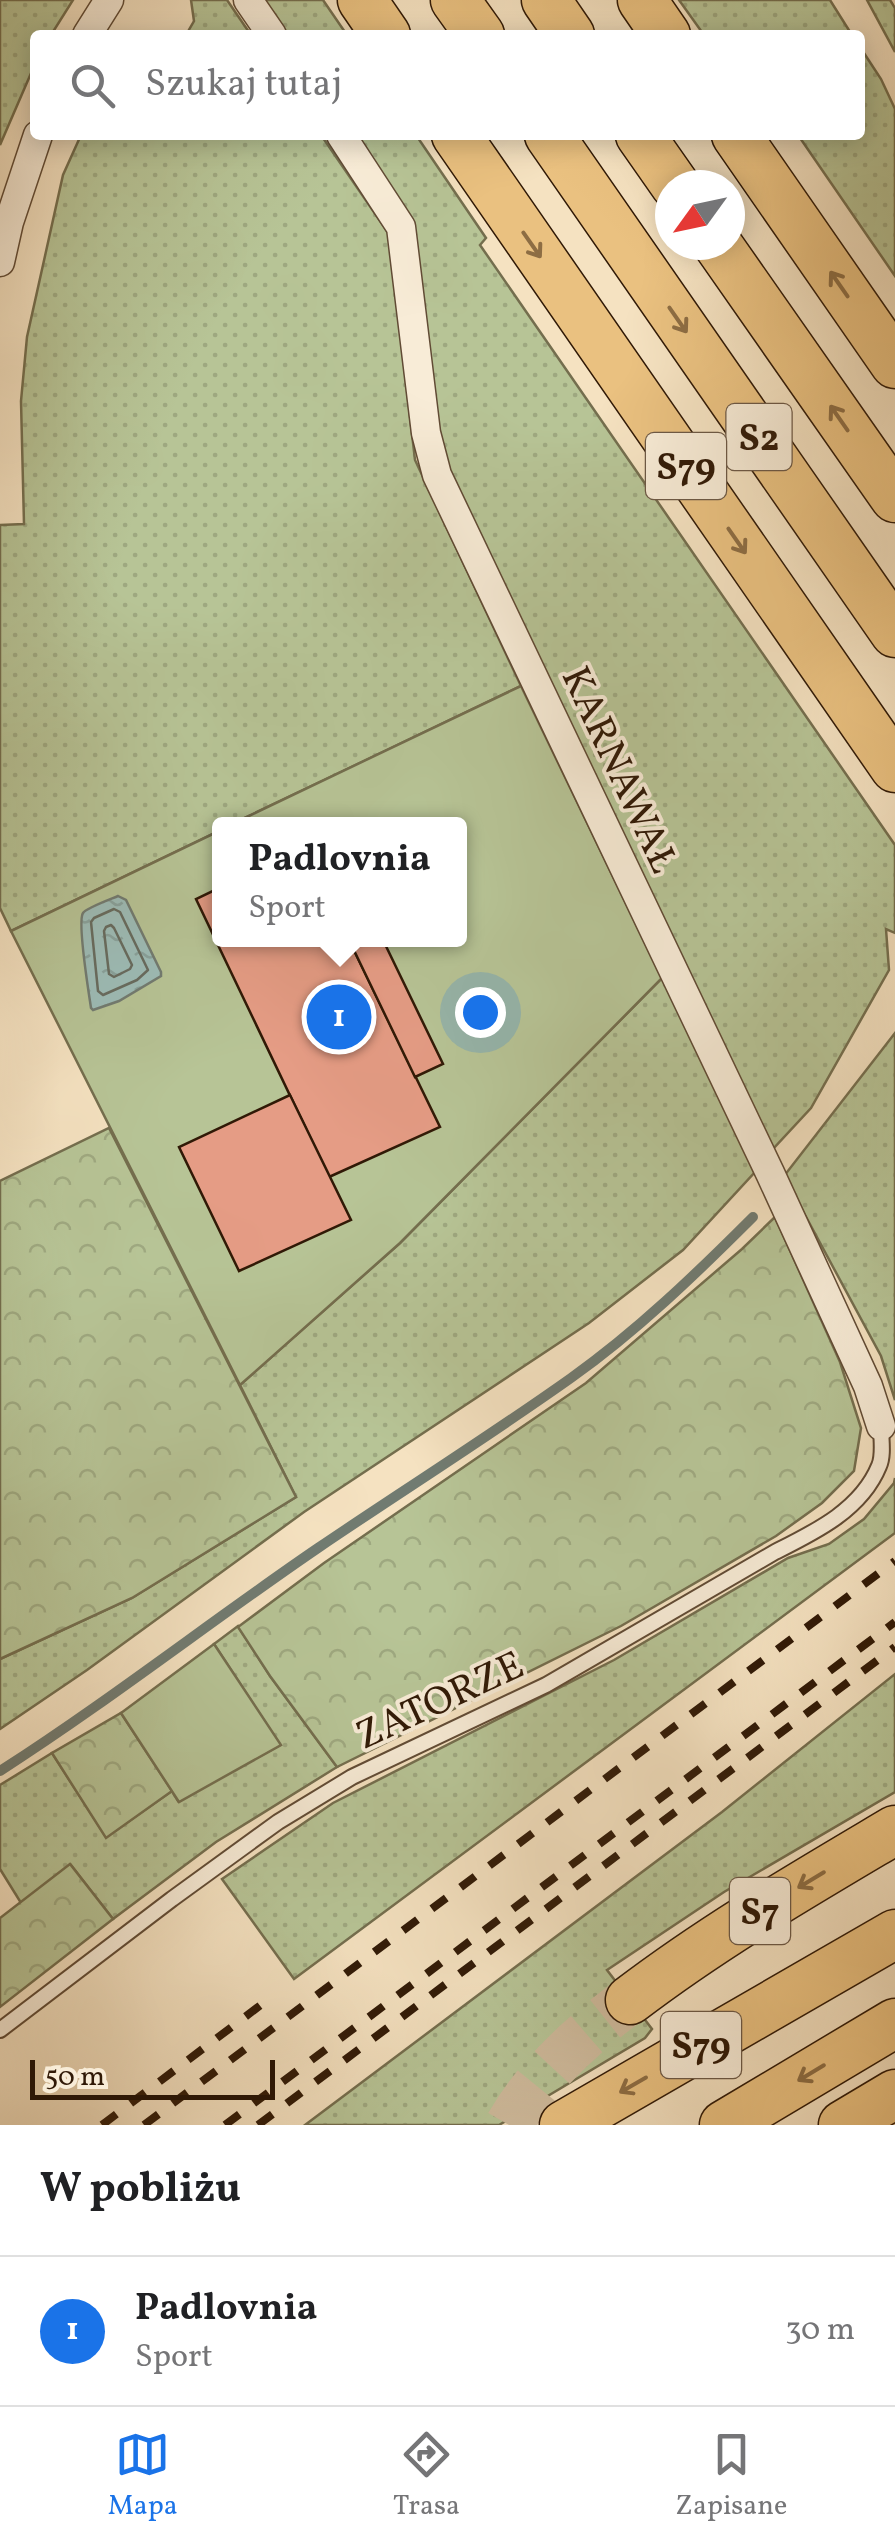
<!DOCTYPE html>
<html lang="pl">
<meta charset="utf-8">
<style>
:root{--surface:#fff;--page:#f2f2f2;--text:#202124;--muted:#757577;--line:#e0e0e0;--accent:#1a73e8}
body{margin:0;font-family:Vollkorn,serif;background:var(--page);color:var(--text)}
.compass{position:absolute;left:655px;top:170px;width:90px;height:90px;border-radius:50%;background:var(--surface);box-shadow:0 5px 25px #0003;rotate:237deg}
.scale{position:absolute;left:30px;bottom:25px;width:245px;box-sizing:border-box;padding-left:10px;border:5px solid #301906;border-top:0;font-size:28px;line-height:35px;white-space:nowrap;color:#301906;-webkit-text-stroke:8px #f8ecd7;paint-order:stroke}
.you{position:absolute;left:480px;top:1012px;width:35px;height:35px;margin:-25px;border:8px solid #fff;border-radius:50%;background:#1a73e8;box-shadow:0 0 0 15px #1a73e833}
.badge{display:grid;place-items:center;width:65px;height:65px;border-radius:50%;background:var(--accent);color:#fff;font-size:32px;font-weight:700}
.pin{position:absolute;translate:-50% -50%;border:5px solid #fff;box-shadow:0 2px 10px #0006}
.popup{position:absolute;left:212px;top:817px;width:255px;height:130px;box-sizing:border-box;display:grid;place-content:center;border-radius:10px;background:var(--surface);filter:drop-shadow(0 2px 8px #0005);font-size:32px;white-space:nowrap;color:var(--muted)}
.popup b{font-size:38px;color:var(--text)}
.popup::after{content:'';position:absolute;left:50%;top:100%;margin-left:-20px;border:20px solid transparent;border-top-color:var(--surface)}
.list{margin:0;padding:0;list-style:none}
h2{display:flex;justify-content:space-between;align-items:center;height:130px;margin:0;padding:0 40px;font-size:42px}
h2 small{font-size:32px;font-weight:400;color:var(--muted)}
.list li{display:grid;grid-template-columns:65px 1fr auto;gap:30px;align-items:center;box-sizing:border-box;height:150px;padding:0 40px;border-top:2px solid var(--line)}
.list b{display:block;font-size:38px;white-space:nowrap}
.list p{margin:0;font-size:32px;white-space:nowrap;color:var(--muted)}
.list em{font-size:32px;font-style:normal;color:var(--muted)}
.icon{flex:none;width:55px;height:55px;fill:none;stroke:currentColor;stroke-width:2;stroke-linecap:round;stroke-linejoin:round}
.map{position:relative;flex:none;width:895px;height:2125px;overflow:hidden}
.search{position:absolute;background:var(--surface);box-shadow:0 5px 25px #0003;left:30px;right:30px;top:30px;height:110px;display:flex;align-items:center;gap:25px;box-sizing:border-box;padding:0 35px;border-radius:10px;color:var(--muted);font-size:38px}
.sheet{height:280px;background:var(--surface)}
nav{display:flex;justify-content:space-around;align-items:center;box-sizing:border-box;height:140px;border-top:2px solid var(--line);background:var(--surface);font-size:28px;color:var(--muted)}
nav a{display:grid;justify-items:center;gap:5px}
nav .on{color:var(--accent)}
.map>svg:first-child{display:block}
</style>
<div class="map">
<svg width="895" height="2125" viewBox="0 0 895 2125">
<defs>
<pattern id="grass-dots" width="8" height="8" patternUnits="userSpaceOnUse" patternTransform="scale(2.5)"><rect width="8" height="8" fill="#b7c496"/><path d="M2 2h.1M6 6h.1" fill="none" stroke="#9ea880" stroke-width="1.8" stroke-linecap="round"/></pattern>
<pattern id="forest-crowns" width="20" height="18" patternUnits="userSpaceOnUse" patternTransform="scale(2.5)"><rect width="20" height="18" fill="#b7c496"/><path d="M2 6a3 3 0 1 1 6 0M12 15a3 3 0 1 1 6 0" fill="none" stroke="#9ea880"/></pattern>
<pattern id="water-ripples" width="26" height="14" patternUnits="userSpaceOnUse" patternTransform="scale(2.5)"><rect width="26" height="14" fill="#9dbdb8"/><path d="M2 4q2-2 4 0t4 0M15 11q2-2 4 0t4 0" fill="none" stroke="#88a29d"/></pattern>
</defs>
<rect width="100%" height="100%" fill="#f5e2c1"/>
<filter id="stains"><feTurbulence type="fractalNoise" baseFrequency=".002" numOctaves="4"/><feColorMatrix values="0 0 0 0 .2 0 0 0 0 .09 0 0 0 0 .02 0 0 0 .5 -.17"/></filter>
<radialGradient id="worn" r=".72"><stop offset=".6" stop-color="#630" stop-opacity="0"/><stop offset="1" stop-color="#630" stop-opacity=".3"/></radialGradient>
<g fill="url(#grass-dots)" stroke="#746e4e" stroke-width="2.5">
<polygon points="0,0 73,0 51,35 35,35 35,64 0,145"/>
<polygon points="191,0 227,0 251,35 186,35 194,21"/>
<polygon points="259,0 323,0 347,35 283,35"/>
<polygon points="679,0 830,0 852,35 704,35"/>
<polygon points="867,0 890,0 895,8 895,52"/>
<polygon points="860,47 881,79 895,109 895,276 798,135 860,135"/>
<polygon points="81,135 321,135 389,234 415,460 521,686 232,824 219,824 219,831 11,931 0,908 0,525 24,524 21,401 27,337 63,175"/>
<polygon points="352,135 416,135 486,238 480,245 895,845 895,933 886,929 889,970 811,1108 772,1150 454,486 437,421 408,226"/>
<polygon points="662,978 755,1172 683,1250 589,1323 304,1512 87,1670 0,1729 0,1659 132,1598 296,1497 240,1385 400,1243"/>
<polygon points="895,1033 895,1400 881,1356 784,1176"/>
<polygon points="895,1478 895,1533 294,1979 222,1879 333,1803 614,1660 788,1558 829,1544 864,1519 894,1483"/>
<polygon points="238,1626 270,1676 337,1767 216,1842 113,1919 71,1865 21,1903 0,1869 0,1785 52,1753 106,1837 172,1791 178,1801 280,1745 214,1644"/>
<polygon points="895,1674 895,1792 724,1892 607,1970 652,2029 645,2038 499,2125 305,2125 722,1812"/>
</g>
<g fill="url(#forest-crowns)" stroke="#746e4e" stroke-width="2.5">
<polygon points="109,1128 296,1497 132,1598 0,1659 0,1181"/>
<polygon points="775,1217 840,1362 861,1428 854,1471 822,1503 776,1536 621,1626 337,1767 270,1676 238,1627 324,1563 586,1383 742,1249"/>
<polygon points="121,1713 172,1791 106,1838 52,1753"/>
<polygon points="70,1864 113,1919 0,2007 0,1918"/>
</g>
<g fill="#b7c496" stroke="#746e4e" stroke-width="2.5">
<polygon points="521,686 662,978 400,1243 240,1385 11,931 219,831 219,940 459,940 459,824 232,824"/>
<polygon points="214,1644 281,1745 179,1802 121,1713"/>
</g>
<path fill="url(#water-ripples)" stroke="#717b71" stroke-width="2.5" d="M118 896 126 900 161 972V976L119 1001 93 1010 91 1008C89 994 77 922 83 913 86 908 111 899 118 896Z"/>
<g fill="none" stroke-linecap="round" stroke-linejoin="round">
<g stroke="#666b5f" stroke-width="2.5">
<polygon points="114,909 120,912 148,970 137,980 103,995 98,991 91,922 94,918"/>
<polygon points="111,925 114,928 132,965 130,969 114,977 109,974 104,931 106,927"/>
</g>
<path stroke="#717b71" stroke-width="10" d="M0 1771C109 1701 211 1621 318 1548 402 1491 488 1437 571 1378 637 1331 696 1274 753 1217"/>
</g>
<g fill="#e59c85" stroke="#301906" stroke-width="2.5">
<polygon points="219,888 219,940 349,940 440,1127 329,1177 196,899"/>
<polygon points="349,940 383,940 443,1064 415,1077"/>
<polygon points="290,1095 351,1220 239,1271 179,1147"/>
</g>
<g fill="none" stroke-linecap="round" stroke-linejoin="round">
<path stroke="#ceba9c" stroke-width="48" stroke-dasharray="48 24" stroke-linecap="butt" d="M509 2125C538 2075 583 2034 630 2000"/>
<g stroke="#614b35" stroke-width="18">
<path id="lane" d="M0 2030 172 1899 278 1822 352 1777 546 1685 775 1552C815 1532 861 1510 879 1466 884 1455 881 1439 881 1426"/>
</g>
<g stroke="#614b35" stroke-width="31">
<g id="street">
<polyline points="248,0 272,35"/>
<polyline points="87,35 109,0"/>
<polyline points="341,135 401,227 426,433 437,475 770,1173 868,1386 881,1426"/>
<polyline points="0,262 9,222 38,135"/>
</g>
</g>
<g stroke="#301906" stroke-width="51">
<g id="highway">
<polyline points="362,0 386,35"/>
<polyline points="455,0 480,35"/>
<polyline points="546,0 570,35"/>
<polyline points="642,0 666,35"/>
<polyline points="456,135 895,768"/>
<polyline points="549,135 895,633"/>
<polyline points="640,135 675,185"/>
<polyline points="736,135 895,364"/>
<polyline points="718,245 895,498"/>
<path d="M630 2000C714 1936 804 1884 895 1830"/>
<polyline points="564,2125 895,1934"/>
<polyline points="724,2125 895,2023"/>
<polyline points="843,2125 895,2094"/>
</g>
</g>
<use href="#lane" stroke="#f8ecd7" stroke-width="14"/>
<use href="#street" stroke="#f8ecd7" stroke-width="28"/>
<use href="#highway" stroke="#eac180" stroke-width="48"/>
<g stroke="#301906" stroke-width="8" stroke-dasharray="18 18" stroke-linecap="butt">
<polyline points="102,2125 274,1995"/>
<polyline points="144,2125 895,1561"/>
<polyline points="225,2125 895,1622"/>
<polyline points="258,2125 895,1647"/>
</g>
</g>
<defs><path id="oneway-shaft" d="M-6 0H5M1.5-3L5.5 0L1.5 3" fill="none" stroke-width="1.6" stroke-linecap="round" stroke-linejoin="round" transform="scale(2.5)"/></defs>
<g stroke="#8d6d43">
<use href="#oneway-shaft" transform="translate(532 245) rotate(55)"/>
<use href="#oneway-shaft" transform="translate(839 284) rotate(-125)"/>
<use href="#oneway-shaft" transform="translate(678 320) rotate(55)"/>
<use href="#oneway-shaft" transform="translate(839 418) rotate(-125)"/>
<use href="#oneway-shaft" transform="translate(737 541) rotate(55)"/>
<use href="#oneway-shaft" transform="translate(811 1880) rotate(149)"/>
<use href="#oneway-shaft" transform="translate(811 2073) rotate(149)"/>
<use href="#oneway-shaft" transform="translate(633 2085) rotate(150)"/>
</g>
<g text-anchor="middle" stroke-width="8" stroke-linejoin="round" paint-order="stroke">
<g fill="#f8ecd7" stroke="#6c5845" stroke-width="2.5">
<rect x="726.5" y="404" width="65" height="66" rx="8"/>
<rect x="646" y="433" width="80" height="66" rx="8"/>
<rect x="730" y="1878" width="60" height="66" rx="8"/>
<rect x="661" y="2012" width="80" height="66" rx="8"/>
</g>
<g font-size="38" font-weight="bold" fill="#301906">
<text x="759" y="450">S2</text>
<text x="686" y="479">S79</text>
<text x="760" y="1924">S7</text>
<text x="701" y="2058">S79</text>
</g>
<g font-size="40" fill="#301906" stroke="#f8ecd7">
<text transform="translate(621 769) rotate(65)" y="14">KARNAWAŁ</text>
<text transform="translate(439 1699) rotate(-25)" y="14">ZATORZE</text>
</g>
</g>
<rect width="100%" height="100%" filter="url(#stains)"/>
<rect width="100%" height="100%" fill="url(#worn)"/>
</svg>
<svg class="compass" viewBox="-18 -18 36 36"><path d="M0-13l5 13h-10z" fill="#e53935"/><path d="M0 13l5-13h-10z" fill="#757577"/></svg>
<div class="scale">50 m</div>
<div class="you"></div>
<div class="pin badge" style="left:339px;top:1017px">1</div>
<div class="popup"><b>Padlovnia</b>Sport</div>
<div class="search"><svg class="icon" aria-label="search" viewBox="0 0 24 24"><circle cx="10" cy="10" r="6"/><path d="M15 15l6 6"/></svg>Szukaj tutaj</div>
</div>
<section class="sheet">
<h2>W pobliżu<small></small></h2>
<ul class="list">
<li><span class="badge">1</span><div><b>Padlovnia</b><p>Sport</p></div><em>30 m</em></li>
</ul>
</section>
<nav>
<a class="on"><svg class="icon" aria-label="map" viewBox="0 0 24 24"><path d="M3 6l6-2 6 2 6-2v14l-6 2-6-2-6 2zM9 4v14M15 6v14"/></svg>Mapa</a>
<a><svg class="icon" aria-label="directions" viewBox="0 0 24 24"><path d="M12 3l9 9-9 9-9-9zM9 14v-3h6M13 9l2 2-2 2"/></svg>Trasa</a>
<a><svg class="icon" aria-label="saved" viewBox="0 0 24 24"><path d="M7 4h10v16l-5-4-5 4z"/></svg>Zapisane</a>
</nav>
